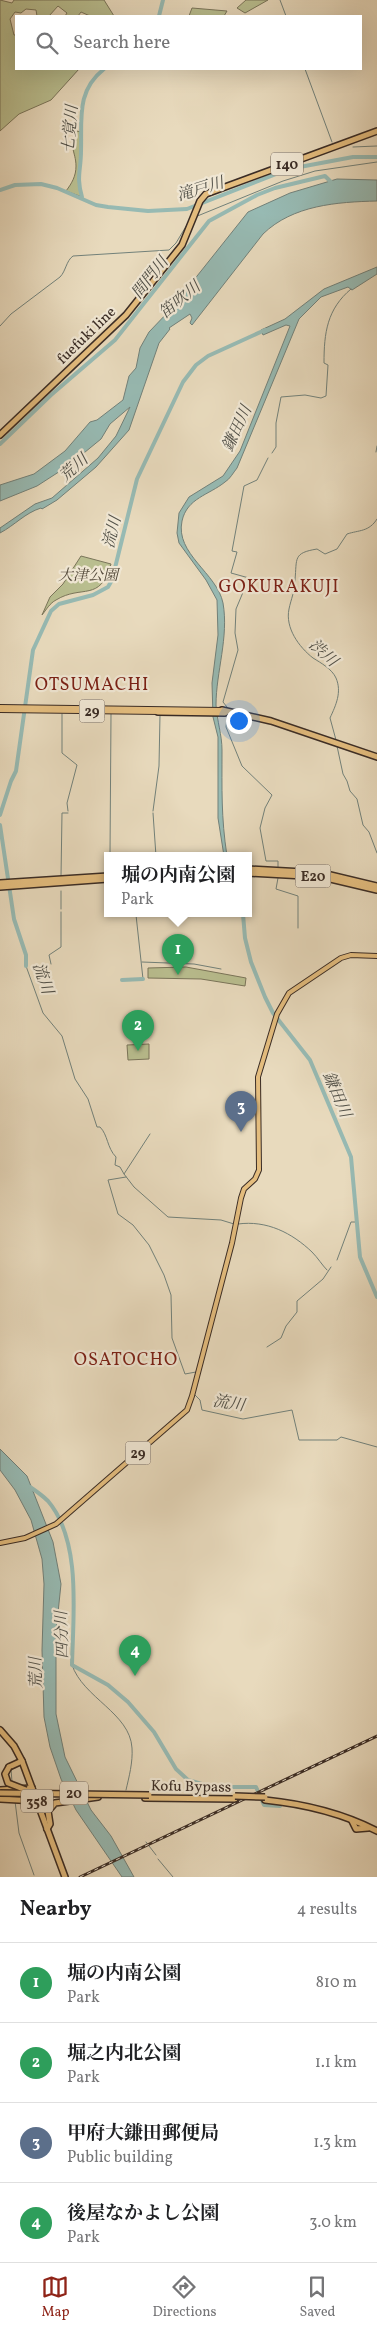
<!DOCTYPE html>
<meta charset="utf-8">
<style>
:root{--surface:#fff;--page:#f2f2f2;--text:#202124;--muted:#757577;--line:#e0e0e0;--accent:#8f2418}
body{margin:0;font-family:Vollkorn,"Noto Serif JP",serif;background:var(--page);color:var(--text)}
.you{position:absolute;left:238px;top:720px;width:18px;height:18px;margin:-12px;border:4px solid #fff;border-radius:50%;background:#1a73e8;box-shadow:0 0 0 8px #1a73e833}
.badge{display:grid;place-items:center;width:32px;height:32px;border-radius:50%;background:var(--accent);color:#fff;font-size:16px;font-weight:700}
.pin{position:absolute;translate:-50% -41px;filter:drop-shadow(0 1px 2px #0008)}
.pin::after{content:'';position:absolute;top:26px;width:18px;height:15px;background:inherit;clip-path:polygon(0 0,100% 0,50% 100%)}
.popup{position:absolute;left:104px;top:852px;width:148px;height:65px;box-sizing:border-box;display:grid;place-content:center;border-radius:0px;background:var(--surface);filter:drop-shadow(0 1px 4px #0005);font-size:16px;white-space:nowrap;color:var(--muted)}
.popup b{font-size:19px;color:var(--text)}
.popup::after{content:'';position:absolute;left:50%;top:100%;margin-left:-10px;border:10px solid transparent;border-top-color:var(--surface)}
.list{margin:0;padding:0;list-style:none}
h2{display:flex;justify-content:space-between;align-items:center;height:65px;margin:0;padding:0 20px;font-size:21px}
h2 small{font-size:16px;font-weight:400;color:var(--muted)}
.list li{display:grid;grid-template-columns:32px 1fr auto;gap:15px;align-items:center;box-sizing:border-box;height:80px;padding:0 20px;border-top:1px solid var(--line)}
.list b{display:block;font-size:19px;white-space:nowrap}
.list p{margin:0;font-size:16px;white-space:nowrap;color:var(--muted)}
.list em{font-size:16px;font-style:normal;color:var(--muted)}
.icon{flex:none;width:28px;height:28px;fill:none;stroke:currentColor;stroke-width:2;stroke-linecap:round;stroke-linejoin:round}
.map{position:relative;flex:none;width:377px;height:1877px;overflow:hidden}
.search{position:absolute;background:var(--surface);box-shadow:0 5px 20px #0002;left:15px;right:15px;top:15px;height:55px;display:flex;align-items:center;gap:12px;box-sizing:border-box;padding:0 18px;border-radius:0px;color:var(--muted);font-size:19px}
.sheet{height:385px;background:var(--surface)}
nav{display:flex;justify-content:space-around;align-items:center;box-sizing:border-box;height:70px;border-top:1px solid var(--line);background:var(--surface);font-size:14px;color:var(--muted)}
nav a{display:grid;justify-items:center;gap:2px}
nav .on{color:var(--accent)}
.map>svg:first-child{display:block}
</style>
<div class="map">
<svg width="377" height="1877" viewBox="0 0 377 1877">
<rect width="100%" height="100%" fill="#e8dabd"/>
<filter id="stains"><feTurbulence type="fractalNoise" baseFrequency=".004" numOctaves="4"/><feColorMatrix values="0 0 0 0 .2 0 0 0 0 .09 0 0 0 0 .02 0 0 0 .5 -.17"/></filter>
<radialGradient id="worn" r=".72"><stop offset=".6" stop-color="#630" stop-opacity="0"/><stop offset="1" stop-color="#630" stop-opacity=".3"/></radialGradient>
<g fill="#b9be8f" stroke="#7a755a">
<polygon points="0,0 12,3 14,0 104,0 114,16 90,16 81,12 78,16 65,16 67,13 58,6 49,16 37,16 36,10 26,9 21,13 15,12 10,19 14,35 16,35 16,69 79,69 51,100 19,114 0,131"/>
<polygon points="246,0 268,0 245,13 237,8"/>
<polygon points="192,8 227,11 224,16 189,16"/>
<path d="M77 131 81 132C82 154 76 175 82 197L66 191C72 183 76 176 76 166 76 152 67 143 77 131Z"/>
<path d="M81 556 111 564C100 603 82 584 56 600 50 603 46 610 42 615L50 597 63 584Z"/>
<polygon points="186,967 246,978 245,986 201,979 148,978 148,968"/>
<polygon points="149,1044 149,1059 128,1060 127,1045"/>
</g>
<g fill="#97bab3" stroke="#72817a">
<path d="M337 179 377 180V201C337 202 293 205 263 234L192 325 190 323 192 318 190 314 169 328 170 329 159 343 129 430 96 467 57 500 42 509 41 508C25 513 15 525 0 533V528L35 504 52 498 98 458 116 436 130 407 110 424 101 439 68 466 37 486 0 501V485L34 474 65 451 90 422 97 420 123 400 129 376 136 368 140 348 149 332 170 310 248 212 290 193Z"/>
<path d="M377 267V274L352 290 348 287 321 297 299 319 237 468C233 473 230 479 225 482 209 495 187 498 182 521 175 554 217 573 223 603 229 637 216 672 216 705 217 721 222 735 222 750 222 789 221 817 227 856H224L218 818V737L213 717 212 683 218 635 217 600 206 580 179 543 177 533 179 513 189 497 223 476 240 451 290 326 286 325 263 335 261 330 285 319 324 289Z"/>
<polygon points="0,1449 27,1476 53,1542 61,1584 56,1632 56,1714 65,1757 91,1810 111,1836 134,1877 122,1877 76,1810 61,1779 50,1747 44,1717 42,1650 44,1584 42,1559 31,1520 15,1490 0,1470"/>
</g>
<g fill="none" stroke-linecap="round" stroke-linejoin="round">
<g stroke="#72817a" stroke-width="1">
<polyline points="280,0 286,16"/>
<polyline points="305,69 332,142"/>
<polyline points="353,147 377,146"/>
<polyline points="195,217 283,181 315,171 377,162"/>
<path d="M0 326 11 314 60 277C66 271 66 261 73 256L169 250 176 243 191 218"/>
<polyline points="376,452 377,446"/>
<path d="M272 453 276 447V423L281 397 305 395 321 398 326 396 328 365 324 363C324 333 327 309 351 289"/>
<polyline points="227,707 223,702 238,650 235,633 236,609 249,578 231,573 237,552 232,551 244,486 257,480 268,458"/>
<polyline points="62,714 62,753 77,765 67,803 68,811"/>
<polyline points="227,717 226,727 242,766 272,795 265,808 260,828 266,861 278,861 278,867"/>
<path d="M336 740 330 718C336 705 342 692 336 678 332 669 321 663 313 658 299 647 285 628 289 609 291 599 295 591 295 580 297 558 293 553 317 549L325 554 337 549 347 534C359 530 369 532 377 519"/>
<polyline points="337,746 343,774 347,781 350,791 357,799 363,825 369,832 377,853"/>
<polyline points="153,811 159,766 160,715"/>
<polyline points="153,813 156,856"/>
<polyline points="110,856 111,714"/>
<polyline points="61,877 62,813 68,813"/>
<polyline points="278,878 276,889 298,896 298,928"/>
<polyline points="61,909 61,891"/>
<polyline points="142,962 194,964 221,969"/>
<polyline points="51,964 49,955 61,947 61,912"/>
<path d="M26 966 43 1013 62 1036 75 1079 88 1099 97 1127H100C108 1135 107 1148 116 1157L115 1165 120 1167 124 1174"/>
<polyline points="143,979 136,915 156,914"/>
<polyline points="150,1134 124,1174 134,1187 168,1217 221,1220 234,1224"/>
<polyline points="126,1177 108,1180 118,1214 133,1225 149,1245 164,1275 171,1295 172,1338 185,1374 196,1372"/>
<path d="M238 1224C267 1220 292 1233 312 1252 318 1258 322 1265 327 1270"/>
<polyline points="337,1260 351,1222 357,1222"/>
<polyline points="267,1347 281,1338 286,1326 297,1312 297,1301 323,1279 331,1267"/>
<polyline points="194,1394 200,1400 202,1410 243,1419 292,1410 299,1440 337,1440 341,1437 377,1447"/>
<path d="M72 1665C83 1698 130 1713 132 1748 133 1762 129 1777 126 1790"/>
<polyline points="11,1769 12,1782"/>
<polyline points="15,1801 19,1833 34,1875"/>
<polyline points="146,1842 156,1855"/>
<polyline points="158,1859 173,1877"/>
</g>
<g stroke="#97bab3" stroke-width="4">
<polyline points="159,16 163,0"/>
<polyline points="0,190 15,185 41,184 57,188 96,205 108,207 148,211 187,209 289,169 353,157 377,157"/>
<path d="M82 197C76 177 81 170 81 151 82 119 76 91 104 69"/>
<polyline points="0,444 51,395 115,340 209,221 257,195 275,188 325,176 333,184"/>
<polyline points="0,815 11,781 16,771 33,650 51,611 59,604 93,595 108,587 112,580 137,479 183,382 196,365 208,356 265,330"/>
<polyline points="0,825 14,919 26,955 26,966"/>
<polyline points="243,914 245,938 251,962 265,997 273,1013 310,1060 351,1157 360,1257 377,1297"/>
<polyline points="122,980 143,979"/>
<path d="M30 1487C36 1491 43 1496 48 1501 82 1541 73 1616 72 1665L108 1685 128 1702 154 1732 176 1769 188 1780 212 1787H256L264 1805 280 1806"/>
</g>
<g stroke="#3a2c25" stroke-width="6">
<g id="primary">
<polyline points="0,707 222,710"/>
<polyline points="0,710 160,712"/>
<polyline points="0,1543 25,1538 56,1524 187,1410 192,1396 232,1243 241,1198 244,1189 255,1179 259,1170 258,1077 277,1014 289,993 341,958 351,955 377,956"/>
</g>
</g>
<g stroke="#3a2c25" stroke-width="8">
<g id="highway">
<polyline points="0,435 126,315 182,245 200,201 206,194 377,131"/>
<polyline points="222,710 271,721 377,757"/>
<polyline points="158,712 225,713"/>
<polyline points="248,869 322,873 377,886"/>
<polyline points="248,873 322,877 377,890"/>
<polyline points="0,883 108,876"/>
<polyline points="0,887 108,879"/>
<polyline points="0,1730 14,1746 22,1761 65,1877"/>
<polyline points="9,1767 22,1761"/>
<polyline points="0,1790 32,1788"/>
<polyline points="145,1798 235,1799"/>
<polyline points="0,1799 37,1801"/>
<path d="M265 1800C304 1804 342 1813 377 1831"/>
<polyline points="352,1821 356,1829 368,1828"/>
<polyline points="47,1829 50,1824 48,1811 55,1803 98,1797"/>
</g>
</g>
<use href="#primary" stroke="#e4bd7e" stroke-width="4"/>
<use href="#highway" stroke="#e4bd7e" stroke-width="5"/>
<g stroke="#3a2c25" stroke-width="3">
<polyline id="rail" points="80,1877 377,1736"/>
</g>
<use href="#rail" stroke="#f0e7d4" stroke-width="1" stroke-dasharray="4" stroke-linecap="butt"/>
<g stroke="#3a2c25" stroke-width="8" stroke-linecap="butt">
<g id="highway-bridge">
<polyline points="9,1767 5,1774 8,1783 26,1790"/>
<polyline points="0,1793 149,1795"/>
<polyline points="235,1796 265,1797"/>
</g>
</g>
<use href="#highway-bridge" stroke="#e4bd7e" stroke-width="5"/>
</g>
<g text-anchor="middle" stroke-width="4.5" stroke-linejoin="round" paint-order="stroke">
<g fill="#f0e7d4" stroke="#71645a" stroke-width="1">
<rect x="271" y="152.5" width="32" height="23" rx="4"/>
<rect x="79.5" y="699.5" width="25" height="23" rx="4"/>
<rect x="295.5" y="864.5" width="35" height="23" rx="4"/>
<rect x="125.5" y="1441.5" width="25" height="23" rx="4"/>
<rect x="60" y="1781.5" width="28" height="23" rx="4"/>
<rect x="21" y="1789.5" width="32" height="23" rx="4"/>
</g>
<g font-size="14" font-weight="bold" fill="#3a2c25">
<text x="287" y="169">140</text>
<text x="92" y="716">29</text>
<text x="313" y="881">E20</text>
<text x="138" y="1458">29</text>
<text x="74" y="1798">20</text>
<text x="37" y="1806">358</text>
</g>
<g font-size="15" fill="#3a2c25" stroke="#f0e7d4">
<text transform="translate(86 335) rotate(-44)" y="5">fuefuki line</text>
<text transform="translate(191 1786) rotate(1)" y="5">Kofu Bypass</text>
</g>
<g font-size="15" font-style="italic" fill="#53493a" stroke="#f0e7d4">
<text x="88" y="580">大津公園</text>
</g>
<g font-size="16" font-style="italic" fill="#515048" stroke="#f0e7d4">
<text transform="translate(69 129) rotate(-85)" y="6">七覚川</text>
<text transform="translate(200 188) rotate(-17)" y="6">滝戸川</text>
<text transform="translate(149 277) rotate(-52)" y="6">間門川</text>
<text transform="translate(179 299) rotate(-40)" y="6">笛吹川</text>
<text transform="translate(236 428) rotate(-65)" y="6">鎌田川</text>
<text transform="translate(73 467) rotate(-42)" y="6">荒川</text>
<text transform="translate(111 532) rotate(-76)" y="6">流川</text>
<text transform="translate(324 652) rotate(42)" y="6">渋川</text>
<text transform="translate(44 978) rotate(71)" y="6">流川</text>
<text transform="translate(338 1094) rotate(67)" y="6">鎌田川</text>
<text transform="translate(229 1402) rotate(9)" y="6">流川</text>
<text transform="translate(61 1635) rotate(-92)" y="6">四分川</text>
<text transform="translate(35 1673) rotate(-92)" y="6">荒川</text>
</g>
<g font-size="18" letter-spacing="1" fill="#7a1f14" stroke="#f0e7d4">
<text x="279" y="592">GOKURAKUJI</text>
<text x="92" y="690">OTSUMACHI</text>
<text x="126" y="1365">OSATOCHO</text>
</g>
</g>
<rect width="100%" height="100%" filter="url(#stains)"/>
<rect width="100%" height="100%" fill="url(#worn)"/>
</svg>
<div class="you"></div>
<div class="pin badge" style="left:178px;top:975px;background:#2e9e5b">1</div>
<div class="popup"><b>堀の内南公園</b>Park</div>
<div class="pin badge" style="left:138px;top:1051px;background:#2e9e5b">2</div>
<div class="pin badge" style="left:241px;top:1132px;background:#5c6f8a">3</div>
<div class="pin badge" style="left:135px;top:1676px;background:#2e9e5b">4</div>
<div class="search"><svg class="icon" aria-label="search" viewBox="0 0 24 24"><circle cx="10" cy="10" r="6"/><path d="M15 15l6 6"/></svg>Search here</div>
</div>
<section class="sheet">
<h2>Nearby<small>4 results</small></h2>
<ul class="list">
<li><span class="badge" style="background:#2e9e5b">1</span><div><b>堀の内南公園</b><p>Park</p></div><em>810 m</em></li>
<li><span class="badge" style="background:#2e9e5b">2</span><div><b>堀之内北公園</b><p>Park</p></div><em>1.1 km</em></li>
<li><span class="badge" style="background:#5c6f8a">3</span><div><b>甲府大鎌田郵便局</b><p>Public building</p></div><em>1.3 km</em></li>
<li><span class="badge" style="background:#2e9e5b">4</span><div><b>後屋なかよし公園</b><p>Park</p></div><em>3.0 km</em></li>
</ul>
</section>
<nav>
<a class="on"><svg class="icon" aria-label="map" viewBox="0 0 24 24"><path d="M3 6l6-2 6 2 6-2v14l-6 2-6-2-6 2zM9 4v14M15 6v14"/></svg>Map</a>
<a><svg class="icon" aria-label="directions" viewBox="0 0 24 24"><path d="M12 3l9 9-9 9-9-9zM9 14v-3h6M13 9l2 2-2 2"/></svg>Directions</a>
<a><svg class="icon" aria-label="saved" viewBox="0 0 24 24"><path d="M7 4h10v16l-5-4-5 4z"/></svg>Saved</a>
</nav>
